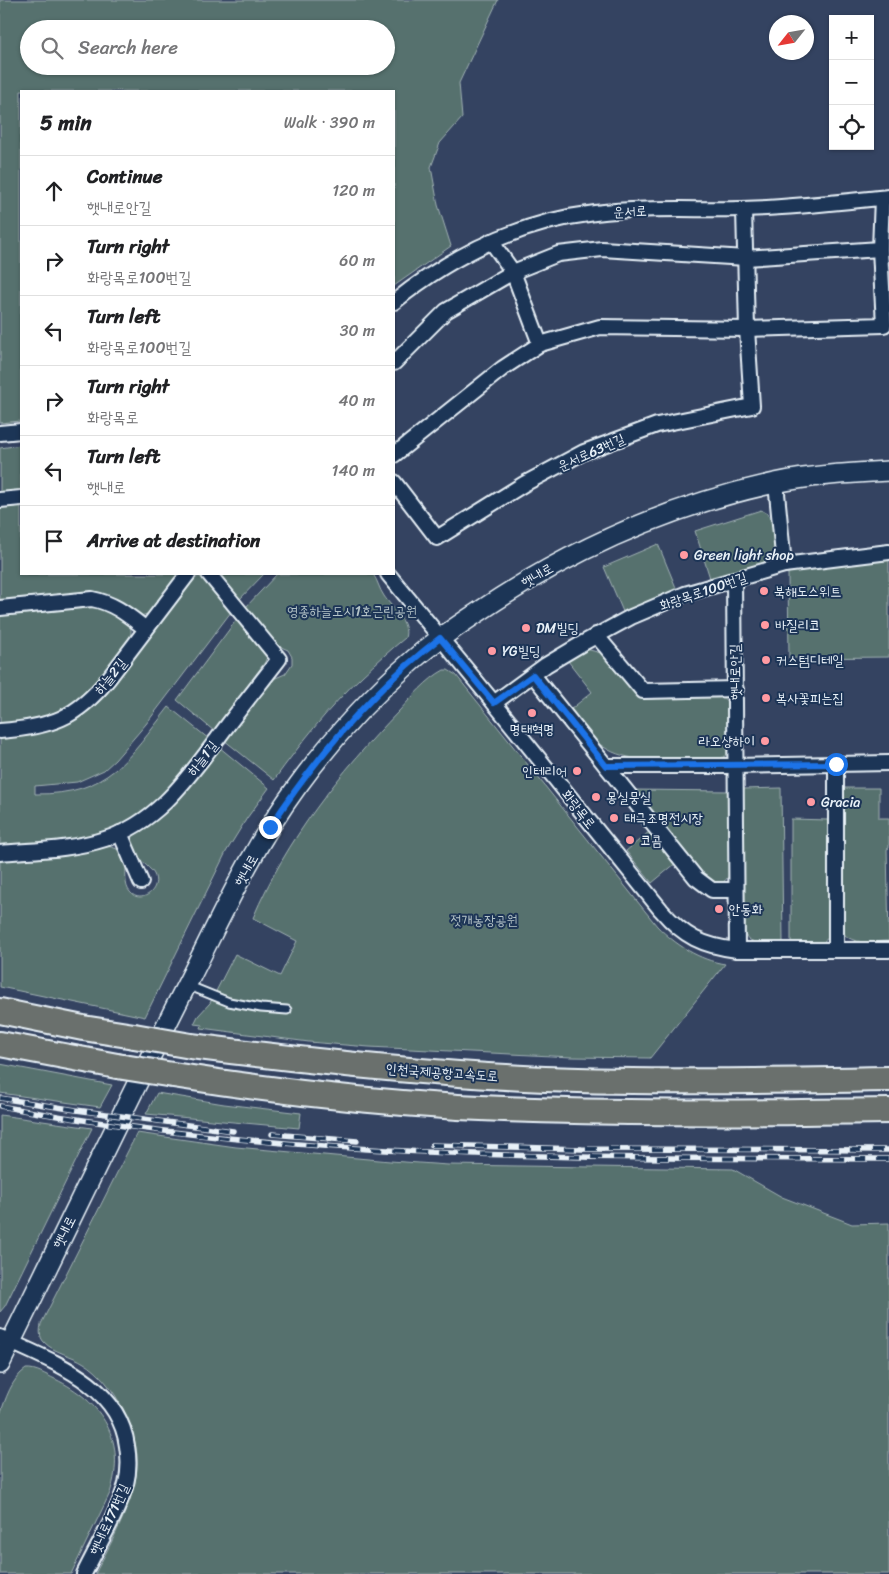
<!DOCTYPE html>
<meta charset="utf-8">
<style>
:root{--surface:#fff;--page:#f2f2f2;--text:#202124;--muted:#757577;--line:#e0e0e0}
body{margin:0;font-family:Sriracha,"Poor Story",sans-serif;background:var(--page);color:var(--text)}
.controls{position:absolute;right:15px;top:15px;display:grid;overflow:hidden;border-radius:0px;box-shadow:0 1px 4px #0004}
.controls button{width:45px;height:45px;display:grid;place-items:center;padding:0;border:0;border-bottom:1px solid var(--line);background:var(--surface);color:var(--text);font:25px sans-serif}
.compass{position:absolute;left:769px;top:15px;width:45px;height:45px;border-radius:50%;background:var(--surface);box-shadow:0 1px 4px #0004;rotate:239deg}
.stop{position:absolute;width:15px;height:15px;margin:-11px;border:4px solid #1a73e8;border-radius:50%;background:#fff}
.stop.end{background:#1a73e8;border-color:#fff;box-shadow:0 1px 5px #0008}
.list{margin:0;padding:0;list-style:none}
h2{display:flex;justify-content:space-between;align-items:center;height:65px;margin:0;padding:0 20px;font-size:21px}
h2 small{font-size:16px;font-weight:400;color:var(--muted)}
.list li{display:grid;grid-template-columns:32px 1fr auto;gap:15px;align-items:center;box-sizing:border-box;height:70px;padding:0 20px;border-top:1px solid var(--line)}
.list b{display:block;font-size:19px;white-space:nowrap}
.list p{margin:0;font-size:16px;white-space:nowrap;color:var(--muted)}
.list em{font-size:16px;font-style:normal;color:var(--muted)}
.icon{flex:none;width:28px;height:28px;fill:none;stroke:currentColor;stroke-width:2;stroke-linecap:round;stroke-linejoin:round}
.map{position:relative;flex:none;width:889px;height:1574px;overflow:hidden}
.search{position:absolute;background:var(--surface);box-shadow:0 1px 4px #0004;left:20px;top:20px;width:375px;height:55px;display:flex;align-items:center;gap:12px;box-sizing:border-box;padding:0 18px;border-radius:28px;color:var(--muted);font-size:19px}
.panel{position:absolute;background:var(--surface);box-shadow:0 1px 4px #0004;left:20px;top:90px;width:375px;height:485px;border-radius:0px}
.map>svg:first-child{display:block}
</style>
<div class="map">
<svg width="889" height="1574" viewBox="0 0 889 1574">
<rect width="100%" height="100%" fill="#344361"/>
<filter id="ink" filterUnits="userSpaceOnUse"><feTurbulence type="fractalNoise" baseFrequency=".02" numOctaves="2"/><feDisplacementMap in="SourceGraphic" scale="10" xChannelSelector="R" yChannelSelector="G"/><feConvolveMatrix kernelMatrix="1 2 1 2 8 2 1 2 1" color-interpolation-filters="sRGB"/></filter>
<g filter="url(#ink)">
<g fill="#57716e" stroke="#a0b1b3" fill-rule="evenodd">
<path d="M0 0H498L459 83 462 118 440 143 431 167 438 205 451 246 394 286V91H21V421L0 423ZM29 29H386V66H29Z"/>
<polygon points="21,445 21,492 0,494 0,448"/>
<polygon points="21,505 21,574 180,574 150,613 141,616 122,603 102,594 0,602 0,507"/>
<polygon points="761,510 768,514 773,522 776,552 772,559 765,564 710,578 695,531"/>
<polygon points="658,544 677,590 624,614 604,567"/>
<polygon points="889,558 889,657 789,658 788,573 801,569"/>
<polygon points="216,574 264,574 238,601"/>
<path d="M277 574H373C378 581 379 589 384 596 392 608 410 622 405 638 390 650 376 663 362 676 329 707 301 743 274 780L224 740 271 680 285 674 292 664V657L288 650 274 644 245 608Z"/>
<path d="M198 577H202L207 581 231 612 146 724 115 760 104 770 77 782 35 786V794C109 795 128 759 169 707L209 739C181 776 151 816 106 832 75 843 33 842 0 845V738C44 734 74 729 106 695L191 581Z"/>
<path d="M93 607C103 609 129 619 131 630 134 642 82 700 70 707 49 720 24 722 0 724V616Z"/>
<polygon points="237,619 267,657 265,662 214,731 177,700"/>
<path d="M586 649 601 653 635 694 641 697 722 696 728 703 727 755 719 759 634 758C601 753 588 735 570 710L592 692 568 661Z"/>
<path d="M444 670H448L456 675 657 926C676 945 699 960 725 964L650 1058 572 1057 369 1047 309 1042 201 1028 202 1025 194 1024 198 1016 210 1003 235 954 280 976 297 941 253 918C286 840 340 772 399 711 412 697 427 679 444 670Z"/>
<path d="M219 747 269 788 247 818 226 852 145 1017 0 987V861L69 854 106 846C139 850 118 878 130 892 142 907 167 885 150 869 140 859 129 852 133 836L167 812 185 793Z"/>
<path d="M781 788 783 943C770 942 750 947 744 933L743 789Z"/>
<path d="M843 788H879V818H889V848L887 849 889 941C875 941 851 946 843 932Z"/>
<path d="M634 790 729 791 730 873C724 886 717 885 706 879Z"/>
<polygon points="791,819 828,820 830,931 828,938 823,942 791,942"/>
<polygon points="650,831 676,863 652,883 626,851"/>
<polygon points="0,1064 112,1085 100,1107 0,1093"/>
<polygon points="157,1093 224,1104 301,1113 299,1128 146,1114"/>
<polygon points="0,1115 92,1128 5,1306 0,1312"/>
<path d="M137 1133 236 1147 390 1161 448 1165 733 1169 782 1197 852 1224 889 1223V1574H95C110 1545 135 1500 137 1468 140 1432 114 1381 84 1363 72 1355 54 1353 44 1342 39 1337 40 1330 41 1324Z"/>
<path d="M26 1369C36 1368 46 1375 55 1379 103 1402 127 1441 110 1493L71 1574H0V1415C5 1400 12 1378 26 1369Z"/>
</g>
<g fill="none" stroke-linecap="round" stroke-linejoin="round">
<g stroke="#e8f1f8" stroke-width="11">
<polyline id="lane" points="187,985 229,1002 261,1008 287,1010"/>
</g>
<g stroke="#e8f1f8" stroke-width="18">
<g id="street">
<polyline points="491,241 513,272 540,344"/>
<path d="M394 302C452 255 520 222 595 213 643 207 693 210 742 209 791 208 840 202 889 197"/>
<polyline points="394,363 446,311 513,272 558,254 602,249 746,258 880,249"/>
<polyline points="0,433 21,431"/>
<polyline points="394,455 503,368 540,344 600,327 747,329 884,325 880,249 882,198"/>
<polyline points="394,482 437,538 524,484 584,452 657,425 752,406 747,329 744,209"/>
<polyline points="776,483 784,565"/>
<polyline points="0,500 21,498"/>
<path d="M388 574 494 703 661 910C684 937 703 946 737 950H889"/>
<polyline points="734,579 737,950"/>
<path d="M0 608 92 599C114 603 129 616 146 629"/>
<polyline points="596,635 643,691 736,689"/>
<polyline points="533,675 696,878 712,890 736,890"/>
<polyline points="494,703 546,665 583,643 631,617 685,594 784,565 889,552"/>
<path d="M0 731C51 727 76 719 109 678L188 574"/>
<polyline points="836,764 836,950"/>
<polyline points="606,766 736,766 889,763"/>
<polyline points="120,833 141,882"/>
<path d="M0 853C35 850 71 850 105 839 157 823 187 779 218 738 238 711 259 685 279 659L209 574"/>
<path d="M0 1337C50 1361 119 1383 127 1446 129 1458 129 1472 126 1484 117 1515 98 1545 84 1574"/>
</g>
</g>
<g stroke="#e8f1f8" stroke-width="22">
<path id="secondary" d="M0 1364C63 1237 123 1109 188 982 221 917 252 848 296 788 330 741 370 697 414 659 435 641 457 626 480 611 570 550 669 506 775 483 813 475 851 473 889 471"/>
</g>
<g stroke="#e8f1f8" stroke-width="28">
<g id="highway">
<polyline points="0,1011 83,1028 134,1036"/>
<polyline points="0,1044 117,1066"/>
<path d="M191 1046C308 1061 426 1074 545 1079 659 1083 774 1081 889 1079"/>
<path d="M173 1075C267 1090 363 1101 458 1107 602 1114 745 1113 889 1111"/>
</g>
</g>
<use href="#lane" stroke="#1d3557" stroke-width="7"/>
<use href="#street" stroke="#1d3557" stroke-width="14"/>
<use href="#secondary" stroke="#1d3557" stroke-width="19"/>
<use href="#highway" stroke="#6b706d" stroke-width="24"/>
<g stroke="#e8f1f8" stroke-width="5.5">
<g id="rail">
<polyline points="0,1098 76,1110 233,1131"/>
<path d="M0 1106C293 1161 592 1158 889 1159"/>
<polyline points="272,1134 357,1141"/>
<polyline points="432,1145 582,1149 889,1150"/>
</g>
</g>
<use href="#rail" stroke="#1d3557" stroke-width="4" stroke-dasharray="11" stroke-linecap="butt"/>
<g stroke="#e8f1f8" stroke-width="28" stroke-linecap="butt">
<g id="highway-bridge">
<polyline points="134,1036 191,1046"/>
<polyline points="117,1066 173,1075"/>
</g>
</g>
<use href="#highway-bridge" stroke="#6b706d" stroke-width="24"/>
</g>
</g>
<g fill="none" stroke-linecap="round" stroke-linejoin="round" filter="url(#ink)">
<path stroke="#1a73e8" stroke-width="6" d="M270 827C317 756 372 690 440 638L494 703 533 675 606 766 836 764"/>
</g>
<g fill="#ff9aa2" stroke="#1d3557" stroke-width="2">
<circle cx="684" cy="555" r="5"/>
<circle cx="764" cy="591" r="5"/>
<circle cx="765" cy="625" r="5"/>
<circle cx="526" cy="628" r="5"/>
<circle cx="492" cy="651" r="5"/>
<circle cx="766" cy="660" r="5"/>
<circle cx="766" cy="698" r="5"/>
<circle cx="532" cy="713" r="5"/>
<circle cx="765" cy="741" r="5"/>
<circle cx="577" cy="771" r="5"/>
<circle cx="596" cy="797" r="5"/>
<circle cx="811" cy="802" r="5"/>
<circle cx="614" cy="818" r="5"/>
<circle cx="630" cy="840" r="5"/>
<circle cx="719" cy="909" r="5"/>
</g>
<g text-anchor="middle" stroke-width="4" stroke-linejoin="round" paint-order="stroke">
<g font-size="14" fill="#e8f1f8" stroke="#1d3557">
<text transform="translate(630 211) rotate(-2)" y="5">운서로</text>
<text transform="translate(591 452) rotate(-24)" y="5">운서로63번길</text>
<text transform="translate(537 575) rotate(-30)" y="5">햇내로</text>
<text transform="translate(703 591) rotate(-19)" y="5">화랑목로100번길</text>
<text transform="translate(735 672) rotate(-91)" y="5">햇내로안길</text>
<text transform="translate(110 676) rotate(-51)" y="5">하늘2길</text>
<text transform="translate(202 758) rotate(-52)" y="5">하늘1길</text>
<text transform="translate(579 809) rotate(52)" y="5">화랑목로</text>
<text transform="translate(246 870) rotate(-61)" y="5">햇내로</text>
<text transform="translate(442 1072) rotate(4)" y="5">인천국제공항고속도로</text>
<text transform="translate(64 1232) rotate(-64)" y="5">햇내로</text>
<text transform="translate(109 1519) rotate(-66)" y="5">햇내로171번길</text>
</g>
<g font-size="14" fill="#e8f1f8" stroke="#1d3557" text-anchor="start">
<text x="694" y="560">Green light shop</text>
<text x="774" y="596">북해도스위트</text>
<text x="775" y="630">바질리코</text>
<text x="536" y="633">DM빌딩</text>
<text x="502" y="656">YG빌딩</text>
<text x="776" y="665">커스텀디테일</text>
<text x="776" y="703">복사꽃피는집</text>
<text x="532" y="734" text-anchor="middle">명태혁명</text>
<text x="755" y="746" text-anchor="end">라오샹하이</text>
<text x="567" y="776" text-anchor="end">인테리어</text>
<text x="606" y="802">몽실뭉실</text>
<text x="821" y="807">Gracia</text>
<text x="624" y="823">태극조명전시장</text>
<text x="640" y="845">코콤</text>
<text x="729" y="914">안동화</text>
</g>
<g font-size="14" fill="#b5c4c8" stroke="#1d3557">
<text x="352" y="616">영종하늘도시1호근린공원</text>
<text x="484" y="925">젓개농장공원</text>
</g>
</g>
</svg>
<div class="controls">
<button>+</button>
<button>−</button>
<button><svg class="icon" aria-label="locate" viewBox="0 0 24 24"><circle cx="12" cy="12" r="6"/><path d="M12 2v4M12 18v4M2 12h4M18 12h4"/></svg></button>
</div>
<svg class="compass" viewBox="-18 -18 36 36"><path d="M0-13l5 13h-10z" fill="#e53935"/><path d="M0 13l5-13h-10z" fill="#757577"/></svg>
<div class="stop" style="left:836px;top:764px"></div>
<div class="stop end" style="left:270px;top:827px"></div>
<div class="search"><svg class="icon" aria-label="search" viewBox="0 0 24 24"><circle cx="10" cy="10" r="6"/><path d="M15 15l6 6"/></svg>Search here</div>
<section class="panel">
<h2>5 min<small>Walk · 390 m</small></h2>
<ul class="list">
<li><svg class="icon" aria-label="ahead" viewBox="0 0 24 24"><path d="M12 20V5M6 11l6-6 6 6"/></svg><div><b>Continue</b><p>햇내로안길</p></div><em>120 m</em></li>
<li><svg class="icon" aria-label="right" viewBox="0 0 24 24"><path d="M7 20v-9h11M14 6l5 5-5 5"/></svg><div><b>Turn right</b><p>화랑목로100번길</p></div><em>60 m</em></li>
<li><svg class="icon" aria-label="left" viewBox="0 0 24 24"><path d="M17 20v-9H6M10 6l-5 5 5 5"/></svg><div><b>Turn left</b><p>화랑목로100번길</p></div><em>30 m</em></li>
<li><svg class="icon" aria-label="right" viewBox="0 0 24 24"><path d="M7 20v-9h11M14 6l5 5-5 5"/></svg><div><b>Turn right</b><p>화랑목로</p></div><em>40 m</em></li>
<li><svg class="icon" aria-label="left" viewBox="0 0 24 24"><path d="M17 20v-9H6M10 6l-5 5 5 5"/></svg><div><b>Turn left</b><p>햇내로</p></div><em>140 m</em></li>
<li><svg class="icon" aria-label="arrive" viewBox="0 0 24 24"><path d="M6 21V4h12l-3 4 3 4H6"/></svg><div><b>Arrive at destination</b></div></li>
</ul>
</section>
</div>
